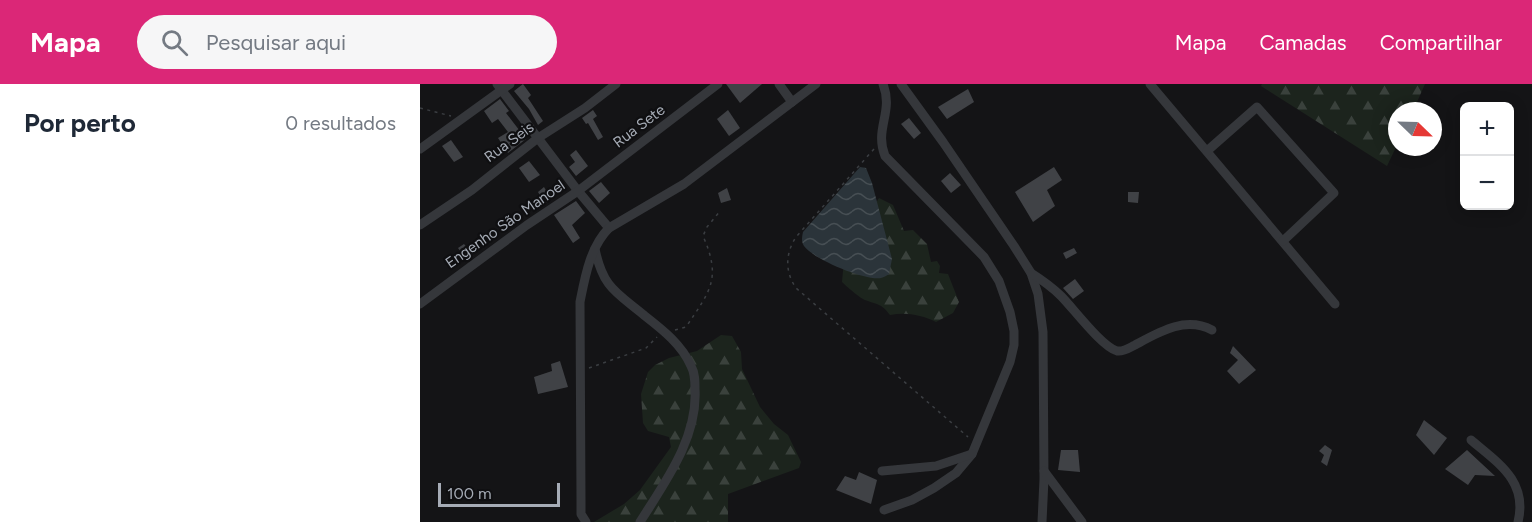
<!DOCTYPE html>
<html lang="pt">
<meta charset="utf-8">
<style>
:root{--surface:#fff;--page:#f6f6f7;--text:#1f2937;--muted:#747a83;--line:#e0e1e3;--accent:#db2777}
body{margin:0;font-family:Figtree,sans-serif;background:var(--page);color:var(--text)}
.controls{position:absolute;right:18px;top:18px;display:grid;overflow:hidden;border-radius:9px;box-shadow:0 3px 15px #0003}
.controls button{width:54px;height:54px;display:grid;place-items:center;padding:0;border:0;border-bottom:2px solid var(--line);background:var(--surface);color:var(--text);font:30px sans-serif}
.compass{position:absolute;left:968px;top:18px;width:54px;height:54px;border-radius:50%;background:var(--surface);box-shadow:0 3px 15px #0003;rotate:113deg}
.scale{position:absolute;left:18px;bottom:15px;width:122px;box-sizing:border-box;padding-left:6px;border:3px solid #a6acb6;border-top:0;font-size:16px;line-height:21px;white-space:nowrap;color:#a6acb6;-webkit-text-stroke:4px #0f0f11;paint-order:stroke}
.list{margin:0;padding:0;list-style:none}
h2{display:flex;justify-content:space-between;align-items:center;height:78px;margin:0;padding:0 24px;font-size:26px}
h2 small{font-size:20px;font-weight:400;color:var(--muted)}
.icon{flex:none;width:33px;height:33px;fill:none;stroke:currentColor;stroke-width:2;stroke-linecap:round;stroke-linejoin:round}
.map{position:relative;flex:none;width:1112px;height:438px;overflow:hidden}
header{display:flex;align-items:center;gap:36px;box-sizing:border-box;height:84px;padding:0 30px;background:var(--accent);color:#fff}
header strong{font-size:28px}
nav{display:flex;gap:33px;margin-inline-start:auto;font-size:21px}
.search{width:420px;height:54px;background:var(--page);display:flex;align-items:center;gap:15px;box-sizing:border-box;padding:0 21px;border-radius:33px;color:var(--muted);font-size:22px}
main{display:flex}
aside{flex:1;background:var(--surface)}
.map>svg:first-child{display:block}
</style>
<header>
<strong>Mapa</strong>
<div class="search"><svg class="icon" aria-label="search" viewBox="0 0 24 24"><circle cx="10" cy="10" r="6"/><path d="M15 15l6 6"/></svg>Pesquisar aqui</div>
<nav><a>Mapa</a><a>Camadas</a><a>Compartilhar</a></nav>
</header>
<main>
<aside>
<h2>Por perto<small>0 resultados</small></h2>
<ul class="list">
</ul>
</aside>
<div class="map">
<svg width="1112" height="438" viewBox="0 0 1112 438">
<defs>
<pattern id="forest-firs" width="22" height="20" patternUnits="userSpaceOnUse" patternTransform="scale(1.5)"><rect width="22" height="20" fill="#1c241d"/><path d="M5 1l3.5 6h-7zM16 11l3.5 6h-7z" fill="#3a413c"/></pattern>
<pattern id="water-waves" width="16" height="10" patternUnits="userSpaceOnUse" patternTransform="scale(1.5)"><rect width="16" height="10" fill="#2b343a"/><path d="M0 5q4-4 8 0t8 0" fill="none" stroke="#474f54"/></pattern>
</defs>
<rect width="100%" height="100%" fill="#141416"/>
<g fill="url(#forest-firs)">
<polygon points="842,0 1005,0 993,27 977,27 977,61 967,82 841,2"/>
<path d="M459 114 473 121 484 147 493 146 507 160 511 178 517 177 520 182 519 189 528 190 539 218 533 229 516 238C502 231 486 228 470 231 461 219 458 221 445 216 440 214 426 202 422 198L424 177 464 146 456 119Z"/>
<polygon points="301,251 312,252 321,268 322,285 340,323 354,340 368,351 381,378 379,384 308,410 308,438 174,438 204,420 220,406 251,363 249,353 228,347 223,339 221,310 228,288 235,281 249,274 277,267"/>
</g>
<path fill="url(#water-waves)" d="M440 83 446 84 452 99 472 175 469 190C468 191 462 194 461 194 445 197 393 175 384 162 381 157 382 153 383 148Z"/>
<g fill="#404246">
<polygon points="103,0 111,11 108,14 123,37 118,41 109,25 94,7"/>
<polygon points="306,0 342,0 320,19"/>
<polygon points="548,5 554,18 527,35 518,23"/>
<polygon points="80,15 89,27 86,29 106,55 88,69 78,54 88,48 78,35 72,39 64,27"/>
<polygon points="173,26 177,32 173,35 183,53 178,56 168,39 166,40 162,34"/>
<polygon points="308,26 320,44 309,52 297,35"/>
<polygon points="489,34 501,49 494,55 481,40"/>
<polygon points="31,56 43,73 34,78 22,62"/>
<polygon points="156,66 168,82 156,92 149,83 155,78 150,71"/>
<polygon points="109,77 120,91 109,98 99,84"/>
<polygon points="634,83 642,96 627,106 635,122 613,138 595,108"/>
<polygon points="530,89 541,101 531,109 521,97"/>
<polygon points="181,98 190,109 179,119 169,107"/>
<polygon points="124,103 131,115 125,120 118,108"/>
<polygon points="307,104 311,116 301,119 298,109"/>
<polygon points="708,108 719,108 718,119 708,118"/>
<polygon points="156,117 165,129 152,141 160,154 153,159 134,131"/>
<polygon points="44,160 52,170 47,176 38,164"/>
<polygon points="654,164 657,169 646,175 643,169"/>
<polygon points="655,195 664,207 653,215 643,204"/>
<polygon points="813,262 836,286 819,300 807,287 818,276 810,269"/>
<polygon points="140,277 148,303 118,310 114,293 132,287 131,280"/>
<polygon points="1004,336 1027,354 1014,371 996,351"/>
<polygon points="905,361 912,366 907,382 901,378 904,371 899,367"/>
<polygon points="641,366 658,366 660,388 638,386"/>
<polygon points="1047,366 1075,392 1055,391 1048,401 1025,385"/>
<polygon points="439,388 457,396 451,420 416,406 425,392 436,396"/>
</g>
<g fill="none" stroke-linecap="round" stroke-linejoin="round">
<g stroke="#3b3e42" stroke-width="1.5" stroke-dasharray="3 4.5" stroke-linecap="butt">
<polyline points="0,24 31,32"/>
<path d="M454 65 376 153C365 170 365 188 376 204L548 353"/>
<path d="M255 246 266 243C290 207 302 195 283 152L287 143 301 126"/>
<polyline points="169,284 226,264 237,253"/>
</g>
<g stroke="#35373b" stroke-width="9">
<polyline points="77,0 158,107 189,144"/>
<polyline points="359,0 372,18"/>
<path d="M463 0C474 28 454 45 465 72L564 173 579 197 590 228 594 247V261L590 278 552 370 536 389 514 404 492 416 464 426"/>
<polyline points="481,0 523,58 594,162 611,189 618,210 623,248 624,395 622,438"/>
<polyline points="730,0 915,220"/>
<polyline points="0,65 90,0"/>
<polyline points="787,67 837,23 914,109 863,157"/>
<polyline points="0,141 52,106 118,54 165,24 196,0"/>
<path d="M175 165C183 204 196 208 225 232 243 246 262 261 271 282 275 289 275 297 275 305 278 354 245 398 220 438"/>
<path d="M611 189C622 196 632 203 641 212 653 224 682 263 697 267 704 268 709 264 715 261 739 248 765 232 792 246"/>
<polyline points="0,220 107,141 158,107 298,0"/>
<path d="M1051 356C1078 379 1108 397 1098 438"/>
<polyline points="462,387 516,382 552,370"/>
<polyline points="624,387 662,438"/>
<path d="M166 438 161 430V417L160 218C165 193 170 163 189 144L264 100 396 0"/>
</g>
</g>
<g text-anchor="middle" stroke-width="4.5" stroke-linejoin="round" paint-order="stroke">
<g font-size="15" fill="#a6acb6" stroke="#0f0f11">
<text transform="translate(219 42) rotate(-37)" y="5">Rua Sete</text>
<text transform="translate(89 58) rotate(-36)" y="5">Rua Seis</text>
<text transform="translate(85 140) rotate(-35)" y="5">Engenho São Manoel</text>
</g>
</g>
</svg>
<div class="controls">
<button>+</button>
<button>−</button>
</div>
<svg class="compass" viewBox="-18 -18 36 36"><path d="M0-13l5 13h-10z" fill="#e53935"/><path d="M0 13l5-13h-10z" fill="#747a83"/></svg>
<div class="scale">100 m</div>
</div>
</main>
